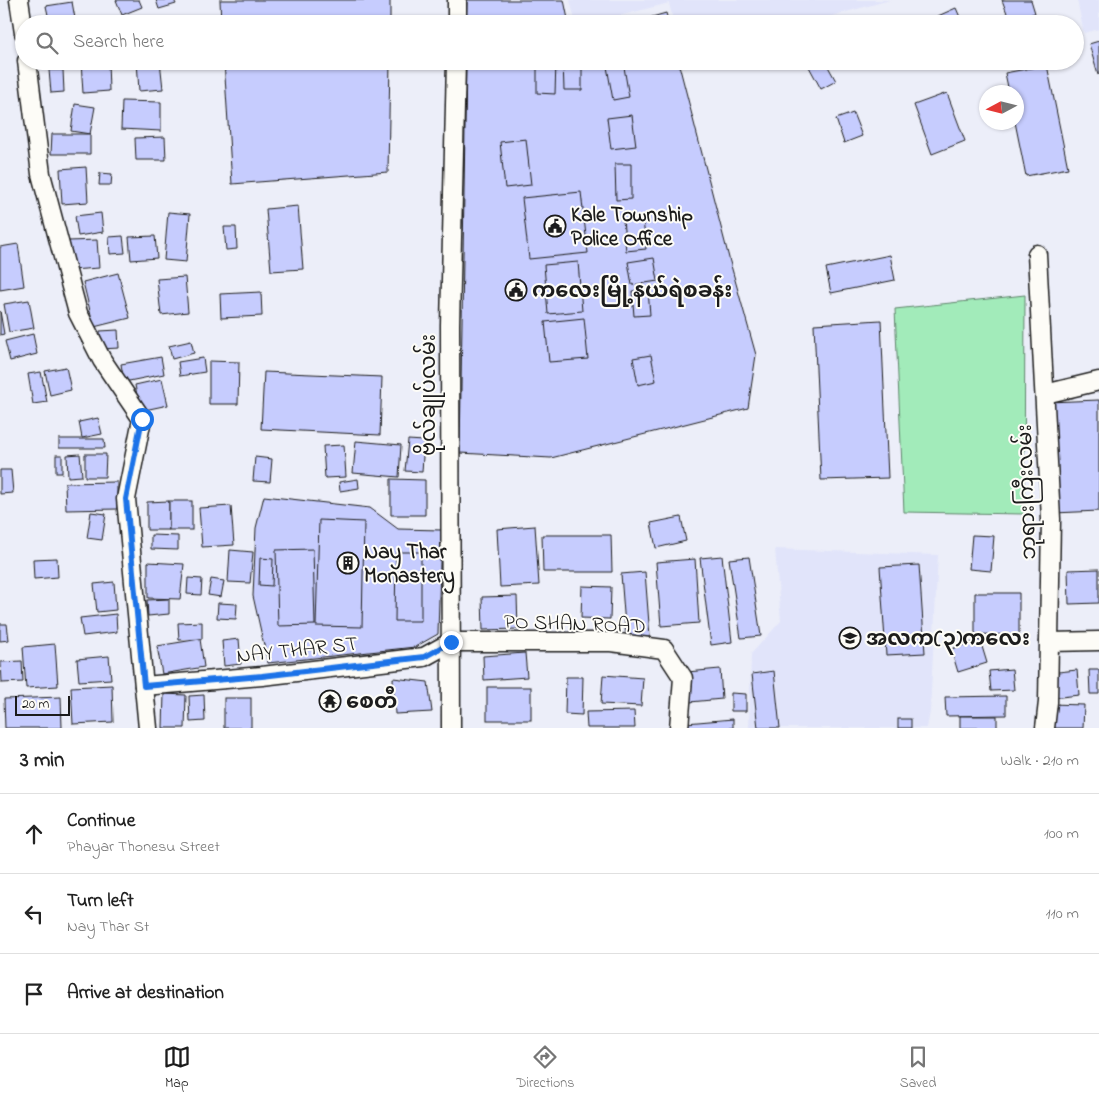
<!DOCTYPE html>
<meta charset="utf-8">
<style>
:root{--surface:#fff;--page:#f2f2f2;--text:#222;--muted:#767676;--line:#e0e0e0;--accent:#1c1c1c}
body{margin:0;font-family:"Indie Flower","Noto Sans Myanmar",sans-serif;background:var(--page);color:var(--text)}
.compass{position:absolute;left:979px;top:85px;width:45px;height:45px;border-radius:50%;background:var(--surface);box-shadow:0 1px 4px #0004;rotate:263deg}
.scale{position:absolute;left:15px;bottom:12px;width:55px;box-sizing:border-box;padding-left:5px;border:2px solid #1c1c1c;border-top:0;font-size:14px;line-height:18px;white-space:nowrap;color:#1c1c1c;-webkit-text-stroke:4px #fdfcf7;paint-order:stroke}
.stop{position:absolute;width:15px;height:15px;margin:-11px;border:4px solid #1a73e8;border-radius:50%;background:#fff}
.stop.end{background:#1a73e8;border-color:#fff;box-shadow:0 1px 5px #0008}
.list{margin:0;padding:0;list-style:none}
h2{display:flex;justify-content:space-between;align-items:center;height:65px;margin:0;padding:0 20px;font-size:21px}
h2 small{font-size:16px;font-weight:400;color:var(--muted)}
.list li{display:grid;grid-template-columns:32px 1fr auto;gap:15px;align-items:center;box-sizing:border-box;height:80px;padding:0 20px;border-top:1px solid var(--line)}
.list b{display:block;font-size:19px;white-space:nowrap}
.list p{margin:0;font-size:16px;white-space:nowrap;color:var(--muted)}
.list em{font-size:16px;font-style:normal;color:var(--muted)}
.icon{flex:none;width:28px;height:28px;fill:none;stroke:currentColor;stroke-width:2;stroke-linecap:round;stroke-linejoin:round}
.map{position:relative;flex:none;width:1099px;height:728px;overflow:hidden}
.search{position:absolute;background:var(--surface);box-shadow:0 1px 4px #0004;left:15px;right:15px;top:15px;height:55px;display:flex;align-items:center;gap:12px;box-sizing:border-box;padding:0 18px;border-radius:28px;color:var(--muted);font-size:19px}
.sheet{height:305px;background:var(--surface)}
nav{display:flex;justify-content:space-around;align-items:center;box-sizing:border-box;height:70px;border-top:1px solid var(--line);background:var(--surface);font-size:14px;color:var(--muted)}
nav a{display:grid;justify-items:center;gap:2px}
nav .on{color:var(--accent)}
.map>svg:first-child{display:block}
</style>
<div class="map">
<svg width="1099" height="728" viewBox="0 0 1099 728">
<rect width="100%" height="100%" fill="#eceef9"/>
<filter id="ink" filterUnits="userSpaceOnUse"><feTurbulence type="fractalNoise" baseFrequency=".02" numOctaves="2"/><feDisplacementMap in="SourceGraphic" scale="10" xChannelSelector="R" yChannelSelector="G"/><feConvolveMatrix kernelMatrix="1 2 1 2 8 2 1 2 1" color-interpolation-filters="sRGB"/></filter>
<g filter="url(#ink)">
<g fill="#e1e4fa">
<polygon points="570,0 890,0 802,24 674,24 669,3 588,24 576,24"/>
<polygon points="1077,0 1099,0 1099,29 1084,33"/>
<polygon points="775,549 938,555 930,712 927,728 749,728 751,654 781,621"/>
</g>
<polygon fill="#a2ebba" stroke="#5f846b" points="1025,295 1024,514 904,512 895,309"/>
<g fill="#c6ccfe" stroke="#1c1c1c">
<polygon points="116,0 139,0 142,7 122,15"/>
<polygon points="156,0 174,0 176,4 159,9"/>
<polygon points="220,0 390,0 390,24 221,24"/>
<polygon points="467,0 564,0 569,24 466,24"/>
<polygon points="1002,0 1031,0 1035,13 1010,21"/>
<polygon points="72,2 76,24 50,24 46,6"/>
<polygon points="956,8 963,24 920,24"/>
<polygon points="666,13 669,24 628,24"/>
<polygon points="1099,41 1099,74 1098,75 1089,44"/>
<polygon points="81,61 108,61 109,91 83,93"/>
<polygon points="137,61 160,61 163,89 139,91"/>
<polygon points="224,61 390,61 388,172 232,184"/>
<polygon points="466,61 678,61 730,262 756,355 748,408 551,458 460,453"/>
<polygon points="537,61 556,61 555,94 537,93"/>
<polygon points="563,61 582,61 582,90 564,90"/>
<polygon points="606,61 623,61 629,97 613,100"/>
<polygon points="809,61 825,61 836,81 821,89 807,63"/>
<polygon points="935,61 948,61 937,66"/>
<polygon points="1047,65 1068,168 1026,176 1015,122 1016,122 1016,92 1009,92 1005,73"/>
<polygon points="49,70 63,70 64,92 51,93"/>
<polygon points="947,93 965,141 932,154 914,105"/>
<polygon points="122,101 161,102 161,131 121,129"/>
<polygon points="75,104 95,107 90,134 71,131"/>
<polygon points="853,113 862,136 844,143 836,119"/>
<polygon points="632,115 636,146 611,149 607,118"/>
<polygon points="52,134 90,134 90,154 51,154"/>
<polygon points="165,137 166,160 136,160 135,138"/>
<polygon points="526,139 531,185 505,188 500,142"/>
<polygon points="615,164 631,164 631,199 616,200"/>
<polygon points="86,167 88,202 62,204 60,169"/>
<polygon points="100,173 112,174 111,185 99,185"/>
<polygon points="581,192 588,253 529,259 522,198"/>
<polygon points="298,206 303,269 271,271 266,209"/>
<polygon points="168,212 190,214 186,262 164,260"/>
<polygon points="101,213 103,232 78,236 75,216"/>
<polygon points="643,219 646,249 626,251 623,220"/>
<polygon points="224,227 236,227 237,249 226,250"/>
<polygon points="123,236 125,253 110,254 109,237"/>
<polygon points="155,236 157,258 131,260 129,237"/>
<polygon points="97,240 99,268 71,270 69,241"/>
<polygon points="18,244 24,286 0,290 0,247"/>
<polygon points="890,255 895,280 831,293 826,268"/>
<polygon points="654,258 658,281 632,285 628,262"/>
<polygon points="578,262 582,311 548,314 544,265"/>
<polygon points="118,273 130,318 94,327 83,282"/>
<polygon points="185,277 188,312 161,315 157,279"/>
<polygon points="648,290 650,315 634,316 632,291"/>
<polygon points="261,292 262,316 221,318 220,294"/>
<polygon points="29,300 34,328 9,332 4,304"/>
<polygon points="0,311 4,334 0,335"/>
<polygon points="584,318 588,359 549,362 545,322"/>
<polygon points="881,320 888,478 821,480 814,324"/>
<polygon points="118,330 119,348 101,349 100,331"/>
<polygon points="33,334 37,354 10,361 5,341"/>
<polygon points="191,341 194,353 172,359 169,346"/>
<polygon points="651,355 656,381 638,385 633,358"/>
<polygon points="161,357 164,374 124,382 121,364"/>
<polygon points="203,358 205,372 180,376 178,362"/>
<polygon points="209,361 239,362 238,404 209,404"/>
<polygon points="66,367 71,390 50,395 45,371"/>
<polygon points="41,372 47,402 33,404 28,374"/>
<polygon points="264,372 382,377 380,435 261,429"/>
<polygon points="162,379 168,405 140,411 135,385"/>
<polygon points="1099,400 1099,511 1054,513 1049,402"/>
<polygon points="98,418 102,434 82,438 79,422"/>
<polygon points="59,439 104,439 105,448 59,448"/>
<polygon points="408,440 424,441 422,472 405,471"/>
<polygon points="356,441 401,445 399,477 353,473"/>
<polygon points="344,445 346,477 325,478 323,446"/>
<polygon points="80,454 82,476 68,477 67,455"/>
<polygon points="85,454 106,454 105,477 85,477"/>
<rect x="56" y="455" width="6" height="18"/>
<polygon points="255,457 272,459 270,482 253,481"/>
<polygon points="0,470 11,470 13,493 0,494"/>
<polygon points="358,479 359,488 340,491 339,482"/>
<polygon points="391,479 425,480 425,515 391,515"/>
<polygon points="117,482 117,509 66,510 65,483"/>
<polygon points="264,496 370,508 398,529 441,530 438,634 415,647 268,663 253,596 256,528"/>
<polygon points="169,501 169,530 147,530 147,502"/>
<rect x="169" y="501" width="23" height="29"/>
<polygon points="231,506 234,545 202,547 199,508"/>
<polygon points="91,512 106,514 102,540 87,538"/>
<polygon points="681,517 686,541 656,548 651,523"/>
<polygon points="319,520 364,522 362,627 316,626"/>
<polygon points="535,526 539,585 500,587 497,529"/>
<polygon points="151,535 178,536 178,550 151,549"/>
<polygon points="542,535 611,535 612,572 543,572"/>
<polygon points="972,535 994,536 991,571 969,569"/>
<polygon points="313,549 315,625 278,626 276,550"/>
<polygon points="230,550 253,552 250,583 228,582"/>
<polygon points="396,552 421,552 421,621 395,621"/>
<polygon points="722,556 732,642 711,645 700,558"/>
<polygon points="749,557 761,636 741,638 729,559"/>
<polygon points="57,558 58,577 34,579 33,559"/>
<polygon points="260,558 273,559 272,586 259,585"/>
<polygon points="695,559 699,623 661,626 656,562"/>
<polygon points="148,562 184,564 180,599 148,598"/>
<polygon points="919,565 925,653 886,655 880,567"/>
<polygon points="1099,569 1099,603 1069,604 1068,570"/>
<polygon points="645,572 650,637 626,639 621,574"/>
<polygon points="188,578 202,579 201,595 187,594"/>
<polygon points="211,579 224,581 221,597 208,595"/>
<polygon points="114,582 116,610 97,612 94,584"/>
<polygon points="582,586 611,587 610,619 581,618"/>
<polygon points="975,593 1019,593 1019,635 975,634"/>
<polygon points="517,596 518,629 483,630 482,597"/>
<polygon points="169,599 169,614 148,616 147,600"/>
<polygon points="218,603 237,604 236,619 217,618"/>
<polygon points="116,614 117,632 83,636 80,618"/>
<polygon points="202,622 202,639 179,640 178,623"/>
<polygon points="0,624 7,624 9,640 0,641"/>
<polygon points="200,639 204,667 162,674 157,646"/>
<polygon points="239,639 241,664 224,666 222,641"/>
<polygon points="980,640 987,663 958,672 951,649"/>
<polygon points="55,644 58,686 26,688 23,647"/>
<polygon points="525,653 527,677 484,680 483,656"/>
<polygon points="109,656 111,679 79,681 77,659"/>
<polygon points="22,661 23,682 2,683 1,662"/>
<polygon points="720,669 722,699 690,702 687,672"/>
<polygon points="1012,669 1014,690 991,691 989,671"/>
<polygon points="1077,670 1079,695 1052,698 1049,673"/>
<polygon points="1089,670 1099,670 1099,694 1090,694"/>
<polygon points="774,671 780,728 758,728 752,674"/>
<polygon points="603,675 643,678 641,706 601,704"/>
<polygon points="566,677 583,677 582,715 565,714"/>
<polygon points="393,678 428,682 432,712 395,714"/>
<polygon points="112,685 113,722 73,724 71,687"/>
<rect x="487" y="687" width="44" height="33"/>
<polygon points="731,693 746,694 746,711 731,711"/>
<polygon points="164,694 186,695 185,728 163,728"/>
<polygon points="204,695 205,721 190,722 189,696"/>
<polygon points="1006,696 1006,715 946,716 945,697"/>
<polygon points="61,697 62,728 5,728 4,699"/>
<rect x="224" y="698" width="27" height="30"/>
<polygon points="1050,704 1084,705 1083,728 1050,728"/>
<polygon points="634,711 635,728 587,728 586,712"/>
<rect x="960" y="716" width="37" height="12"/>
<polygon points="733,719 733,728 687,728 686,723"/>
<rect x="898" y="719" width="13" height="9"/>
</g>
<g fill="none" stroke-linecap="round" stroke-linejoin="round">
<g stroke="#1c1c1c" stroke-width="21">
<g id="street">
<polyline points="19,0 24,33"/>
<polyline points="457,24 457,0"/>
<polyline points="27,61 41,174 78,313 102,360 142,419 126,499 148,728"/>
<polyline points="1037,254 1051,519 1048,702 1045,728"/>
<polyline points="1045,394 1099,381"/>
<polyline points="1049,642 1099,641"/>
<polyline points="144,686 262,676 424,657 451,642 611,642 664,649 683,678 679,728"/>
<polyline points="451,728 450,325 456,61"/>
</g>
</g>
<use href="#street" stroke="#fdfcf7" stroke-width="18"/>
</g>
</g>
<g fill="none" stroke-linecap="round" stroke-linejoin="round" filter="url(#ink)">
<polyline stroke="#1a73e8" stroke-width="6" points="142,419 126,499 144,686 262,676 424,657 451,642"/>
</g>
<defs>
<g id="civic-ring" transform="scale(1.125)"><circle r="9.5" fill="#fdfcf7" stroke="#1c1c1c" stroke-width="1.5"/><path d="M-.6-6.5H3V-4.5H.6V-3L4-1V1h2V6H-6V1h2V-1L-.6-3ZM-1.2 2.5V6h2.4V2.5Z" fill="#1c1c1c"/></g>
<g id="building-ring" transform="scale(1.125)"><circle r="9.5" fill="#fdfcf7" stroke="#1c1c1c" stroke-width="1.5"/><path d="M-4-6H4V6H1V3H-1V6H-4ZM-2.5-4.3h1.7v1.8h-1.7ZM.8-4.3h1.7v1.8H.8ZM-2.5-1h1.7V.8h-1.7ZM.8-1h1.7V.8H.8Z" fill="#1c1c1c"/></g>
<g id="school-ring" transform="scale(1.125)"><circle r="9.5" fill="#fdfcf7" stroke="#1c1c1c" stroke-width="1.5"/><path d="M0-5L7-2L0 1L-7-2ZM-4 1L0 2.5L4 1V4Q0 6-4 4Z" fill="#1c1c1c"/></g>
<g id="temple-ring" transform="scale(1.125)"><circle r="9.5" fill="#fdfcf7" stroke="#1c1c1c" stroke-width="1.5"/><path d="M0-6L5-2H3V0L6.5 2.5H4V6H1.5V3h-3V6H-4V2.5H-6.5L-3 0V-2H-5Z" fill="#1c1c1c"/></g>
</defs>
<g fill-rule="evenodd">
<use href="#civic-ring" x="555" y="226"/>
<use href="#civic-ring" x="516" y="290"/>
<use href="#building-ring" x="348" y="563"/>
<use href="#school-ring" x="850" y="638"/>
<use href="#temple-ring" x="330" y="701"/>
</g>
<g text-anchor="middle" stroke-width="4" stroke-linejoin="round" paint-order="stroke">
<g font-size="21" font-weight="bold" fill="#1c1c1c" stroke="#fdfcf7" text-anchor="start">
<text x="571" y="221">Kale Township<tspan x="571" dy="24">Police Office</tspan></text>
<text x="532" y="297">ကလေးမြို့နယ်ရဲစခန်း</text>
<text x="364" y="558">Nay Thar<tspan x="364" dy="24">Monastery</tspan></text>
<text x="866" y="645">အလက(၃)ကလေး</text>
<text x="346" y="708">စေတီ</text>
</g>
<g font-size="21" fill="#1c1c1c" stroke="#fdfcf7">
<text transform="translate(428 395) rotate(-90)" y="7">ဗိုလ်ချုပ်လမ်း</text>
<text transform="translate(1026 492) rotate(-92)" y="7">ဘုရားကြီးလမ်း</text>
<text transform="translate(575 623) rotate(2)" y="7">PO SHAN ROAD</text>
<text transform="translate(297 649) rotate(-6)" y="7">NAY THAR ST</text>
</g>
</g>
</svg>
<svg class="compass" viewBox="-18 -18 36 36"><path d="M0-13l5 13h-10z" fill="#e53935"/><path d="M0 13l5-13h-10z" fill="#767676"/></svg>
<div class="scale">20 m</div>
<div class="stop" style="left:142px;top:419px"></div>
<div class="stop end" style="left:451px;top:642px"></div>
<div class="search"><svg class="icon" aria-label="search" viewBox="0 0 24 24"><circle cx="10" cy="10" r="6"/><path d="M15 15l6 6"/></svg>Search here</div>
</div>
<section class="sheet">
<h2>3 min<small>Walk · 210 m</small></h2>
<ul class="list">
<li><svg class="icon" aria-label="ahead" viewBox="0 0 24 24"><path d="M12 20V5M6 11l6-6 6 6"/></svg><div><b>Continue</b><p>Phayar Thonesu Street</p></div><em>100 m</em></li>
<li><svg class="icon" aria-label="left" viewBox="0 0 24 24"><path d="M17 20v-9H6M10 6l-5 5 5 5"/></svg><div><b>Turn left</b><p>Nay Thar St</p></div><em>110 m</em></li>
<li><svg class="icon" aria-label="arrive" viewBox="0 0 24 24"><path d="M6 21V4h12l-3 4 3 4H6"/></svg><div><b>Arrive at destination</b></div></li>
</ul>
</section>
<nav>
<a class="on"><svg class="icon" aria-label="map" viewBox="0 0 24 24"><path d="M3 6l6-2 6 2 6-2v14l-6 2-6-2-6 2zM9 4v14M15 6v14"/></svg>Map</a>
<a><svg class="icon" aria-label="directions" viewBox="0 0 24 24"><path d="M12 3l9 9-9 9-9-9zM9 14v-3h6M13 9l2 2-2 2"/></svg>Directions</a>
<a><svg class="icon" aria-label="saved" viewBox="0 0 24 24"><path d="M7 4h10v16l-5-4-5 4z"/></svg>Saved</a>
</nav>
